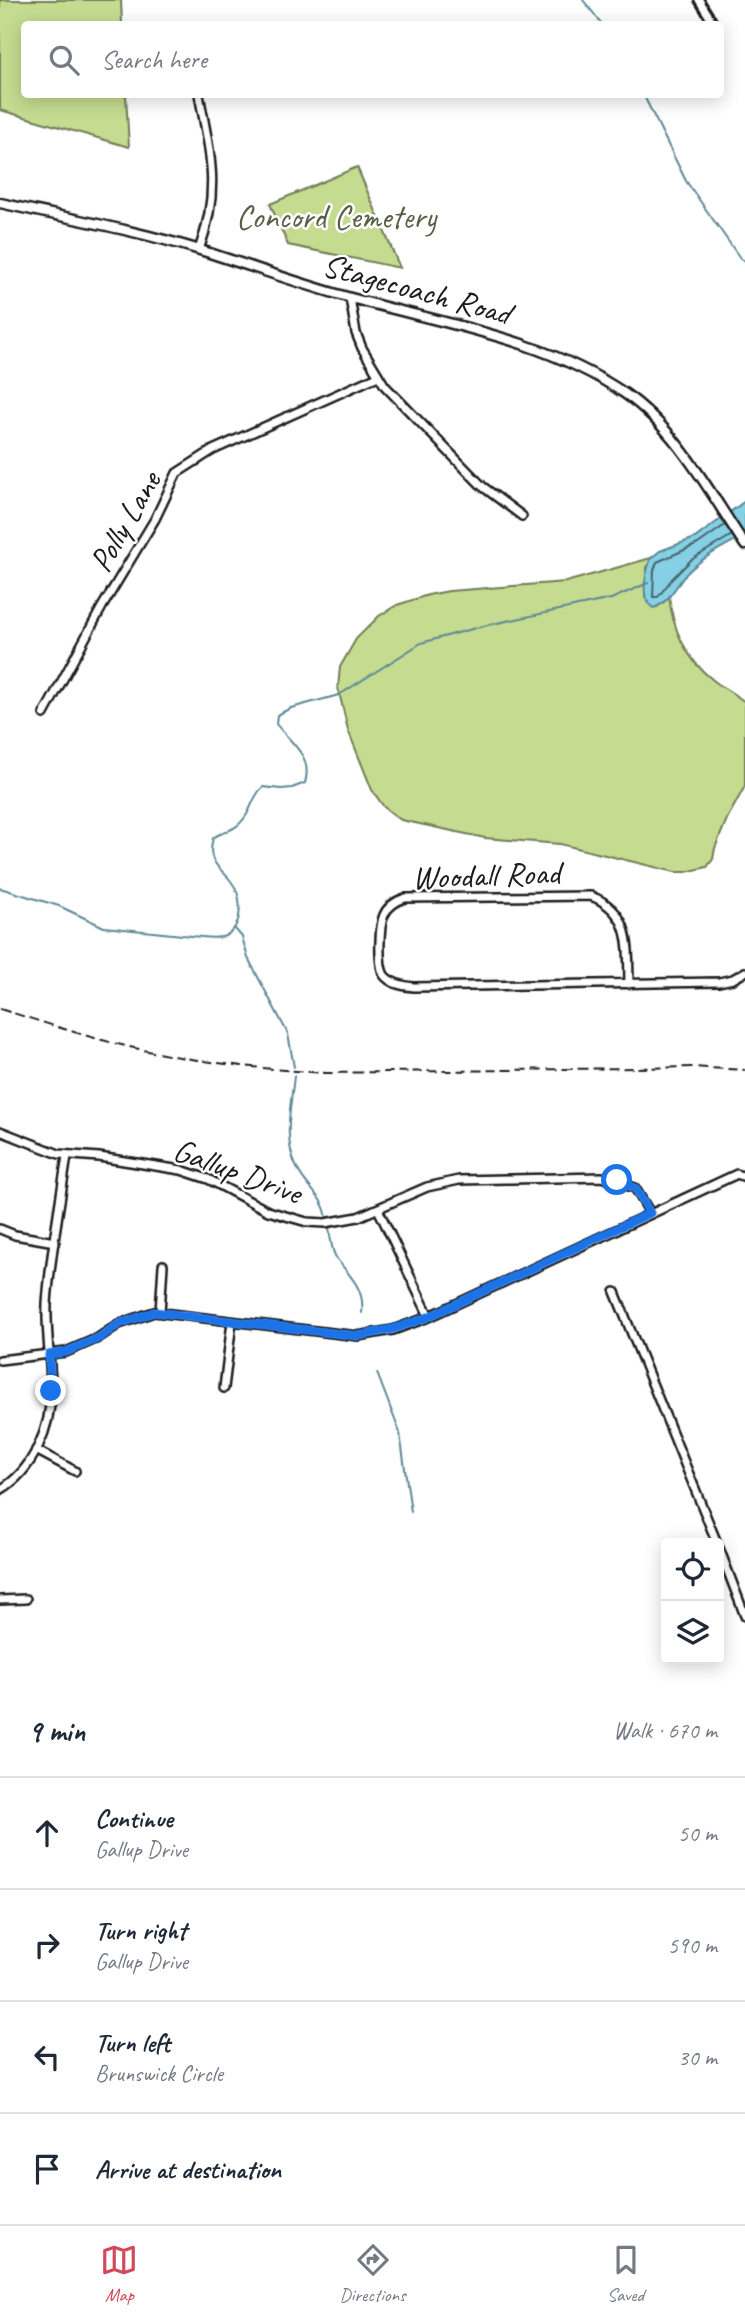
<!DOCTYPE html>
<meta charset="utf-8">
<style>
:root{--surface:#fff;--page:#f2f2f3;--text:#1f2937;--muted:#747a83;--line:#e0e1e3;--accent:#d1495b}
body{margin:0;font-family:Caveat,sans-serif;background:var(--page);color:var(--text)}
.controls{position:absolute;right:21px;bottom:21px;display:grid;overflow:hidden;border-radius:7px;box-shadow:0 4px 18px #0003}
.controls button{width:63px;height:63px;display:grid;place-items:center;padding:0;border:0;border-bottom:2px solid var(--line);background:var(--surface);color:var(--text);font:35px sans-serif}
.stop{position:absolute;width:21px;height:21px;margin:-16px;border:5px solid #1a73e8;border-radius:50%;background:#fff}
.stop.end{background:#1a73e8;border-color:#fff;box-shadow:0 2px 7px #0008}
.list{margin:0;padding:0;list-style:none}
h2{display:flex;justify-content:space-between;align-items:center;height:91px;margin:0;padding:0 28px;font-size:30px}
h2 small{font-size:23px;font-weight:400;color:var(--muted)}
.list li{display:grid;grid-template-columns:46px 1fr auto;gap:21px;align-items:center;box-sizing:border-box;height:112px;padding:0 28px;border-top:2px solid var(--line)}
.list b{display:block;font-size:26px;white-space:nowrap}
.list p{margin:0;font-size:23px;white-space:nowrap;color:var(--muted)}
.list em{font-size:23px;font-style:normal;color:var(--muted)}
.icon{flex:none;width:38px;height:38px;fill:none;stroke:currentColor;stroke-width:2;stroke-linecap:round;stroke-linejoin:round}
.map{position:relative;flex:none;width:745px;height:1685px;overflow:hidden}
.search{position:absolute;background:var(--surface);box-shadow:0 4px 18px #0003;left:21px;right:21px;top:21px;height:77px;display:flex;align-items:center;gap:18px;box-sizing:border-box;padding:0 24px;border-radius:7px;color:var(--muted);font-size:26px}
.sheet{height:539px;background:var(--surface)}
nav{display:flex;justify-content:space-around;align-items:center;box-sizing:border-box;height:98px;border-top:2px solid var(--line);background:var(--surface);font-size:19px;color:var(--muted)}
nav a{display:grid;justify-items:center;gap:4px}
nav .on{color:var(--accent)}
.map>svg:first-child{display:block}
</style>
<div class="map">
<svg width="745" height="1685" viewBox="0 0 745 1685">
<rect width="100%" height="100%" fill="#fff"/>
<filter id="ink" filterUnits="userSpaceOnUse"><feTurbulence type="fractalNoise" baseFrequency=".0143" numOctaves="2"/><feDisplacementMap in="SourceGraphic" scale="14" xChannelSelector="R" yChannelSelector="G"/><feConvolveMatrix kernelMatrix="1 2 1 2 8 2 1 2 1" color-interpolation-filters="sRGB"/></filter>
<g filter="url(#ink)">
<g fill="#c5db90" stroke="#707c56" stroke-width="2">
<polygon points="0,0 121,0 122,24 24,24 24,94 126,95 129,147 0,110"/>
<polygon points="357,167 400,268 288,245 270,204"/>
<path d="M651 558 647 568 645 598 657 607 669 595C672 628 686 659 713 680 723 688 735 694 745 702V786L727 819 715 848 713 859 707 867 686 872H675L560 844 485 838 401 820 384 807 372 790 348 730 338 688 340 667 356 639 379 616 397 605 428 595 449 591 566 582Z"/>
</g>
<path fill="#85d0e5" stroke="#5b8895" stroke-width="2" d="M745 501V535C725 546 704 556 688 572 677 583 668 605 653 608 639 598 646 572 651 558L660 551 695 538Z"/>
<g fill="none" stroke-linecap="round" stroke-linejoin="round">
<polyline stroke="#46646c" stroke-width="2" points="725,525 698,544 657,562 654,570 653,597 658,597 672,579 691,560 732,535"/>
<g stroke="#5b8895" stroke-width="2">
<polyline points="583,0 602,24"/>
<polyline points="643,94 686,181 740,258 745,261"/>
<path d="M0 888 59 906 104 927 202 937C210 938 218 939 225 936 244 926 243 897 231 881 226 874 218 869 213 860 210 852 211 846 213 838 222 831 235 831 242 821 252 811 252 796 263 787L281 789 292 788 305 783C313 756 291 743 276 724L277 715 291 708 339 695 421 643 483 626 611 599 648 583"/>
<polyline points="235,929 242,937 248,958 288,1034 294,1067"/>
<path d="M294 1076C291 1106 282 1141 298 1170 307 1188 323 1196 327 1217"/>
<path d="M329 1226C330 1236 331 1251 337 1259 350 1277 365 1288 362 1313"/>
<polyline points="377,1373 400,1433 411,1512"/>
</g>
<g stroke="#1c1c1c" stroke-width="12">
<g id="minor">
<polyline points="699,0 714,24"/>
<path d="M199 94C210 155 221 189 199 250"/>
<polyline points="350,298 356,333 362,348 385,386 482,486 522,516"/>
<polyline points="44,714 102,607 155,519 177,473 213,450 378,376"/>
<path d="M629 984C628 946 632 912 591 896L405 898C396 901 388 906 384 915 379 926 378 965 384 975 391 984 403 986 414 987L719 982 733 979 745 972"/>
<polyline points="0,1131 59,1154 99,1157 181,1170 208,1179 268,1211 307,1222 325,1223 358,1217 427,1187 459,1180 602,1177 635,1188 650,1213"/>
<polyline points="378,1209 429,1316"/>
<polyline points="0,1229 15,1235 55,1242"/>
<polyline points="615,1292 717,1543"/>
<polyline points="160,1312 163,1265"/>
<polyline points="0,1360 66,1352 98,1338 119,1324 154,1312 358,1336 393,1330 426,1318 737,1174 745,1177"/>
<polyline points="224,1388 232,1322"/>
<polyline points="36,1450 75,1471"/>
<path d="M0 1490C33 1471 51 1428 51 1390 51 1361 46 1333 47 1304 50 1256 60 1204 67 1156"/>
<polyline points="719,1548 745,1616"/>
<polyline points="0,1600 26,1599"/>
</g>
</g>
<g stroke="#1c1c1c" stroke-width="13">
<path id="tertiary" d="M0 203C67 218 135 230 200 250 251 266 300 284 351 298 444 324 543 338 624 393 677 429 710 493 745 545"/>
</g>
<use href="#minor" stroke="#fff" stroke-width="7"/>
<use href="#tertiary" stroke="#fff" stroke-width="8"/>
<path stroke="#1c1c1c" stroke-width="2" stroke-dasharray="10 5" stroke-linecap="butt" d="M0 1009C46 1023 92 1039 139 1049 201 1063 263 1069 326 1073L691 1067 745 1070"/>
</g>
</g>
<g fill="none" stroke-linecap="round" stroke-linejoin="round" filter="url(#ink)">
<polyline stroke="#1a73e8" stroke-width="9" points="51,1391 49,1355 66,1352 99,1338 119,1324 154,1312 358,1336 393,1329 426,1318 650,1213 635,1188 617,1180"/>
</g>
<g text-anchor="middle" stroke-width="5" stroke-linejoin="round" paint-order="stroke">
<g font-size="33" fill="#575f45" stroke="#fff">
<text x="336" y="228">Concord Cemetery</text>
</g>
<g font-size="33" fill="#1c1c1c" stroke="#fff">
<text transform="translate(417 288) rotate(15)" y="12">Stagecoach Road</text>
<text transform="translate(124 521) rotate(-60)" y="12">Polly Lane</text>
<text transform="translate(486 874) rotate(-2)" y="12">Woodall Road</text>
<text transform="translate(238 1170) rotate(20)" y="12">Gallup Drive</text>
</g>
</g>
</svg>
<div class="controls">
<button><svg class="icon" aria-label="locate" viewBox="0 0 24 24"><circle cx="12" cy="12" r="6"/><path d="M12 2v4M12 18v4M2 12h4M18 12h4"/></svg></button>
<button><svg class="icon" aria-label="layers" viewBox="0 0 24 24"><path d="M12 4l9 5-9 5-9-5zM3 14l9 5 9-5"/></svg></button>
</div>
<div class="stop" style="left:617px;top:1180px"></div>
<div class="stop end" style="left:51px;top:1391px"></div>
<div class="search"><svg class="icon" aria-label="search" viewBox="0 0 24 24"><circle cx="10" cy="10" r="6"/><path d="M15 15l6 6"/></svg>Search here</div>
</div>
<section class="sheet">
<h2>9 min<small>Walk · 670 m</small></h2>
<ul class="list">
<li><svg class="icon" aria-label="ahead" viewBox="0 0 24 24"><path d="M12 20V5M6 11l6-6 6 6"/></svg><div><b>Continue</b><p>Gallup Drive</p></div><em>50 m</em></li>
<li><svg class="icon" aria-label="right" viewBox="0 0 24 24"><path d="M7 20v-9h11M14 6l5 5-5 5"/></svg><div><b>Turn right</b><p>Gallup Drive</p></div><em>590 m</em></li>
<li><svg class="icon" aria-label="left" viewBox="0 0 24 24"><path d="M17 20v-9H6M10 6l-5 5 5 5"/></svg><div><b>Turn left</b><p>Brunswick Circle</p></div><em>30 m</em></li>
<li><svg class="icon" aria-label="arrive" viewBox="0 0 24 24"><path d="M6 21V4h12l-3 4 3 4H6"/></svg><div><b>Arrive at destination</b></div></li>
</ul>
</section>
<nav>
<a class="on"><svg class="icon" aria-label="map" viewBox="0 0 24 24"><path d="M3 6l6-2 6 2 6-2v14l-6 2-6-2-6 2zM9 4v14M15 6v14"/></svg>Map</a>
<a><svg class="icon" aria-label="directions" viewBox="0 0 24 24"><path d="M12 3l9 9-9 9-9-9zM9 14v-3h6M13 9l2 2-2 2"/></svg>Directions</a>
<a><svg class="icon" aria-label="saved" viewBox="0 0 24 24"><path d="M7 4h10v16l-5-4-5 4z"/></svg>Saved</a>
</nav>
